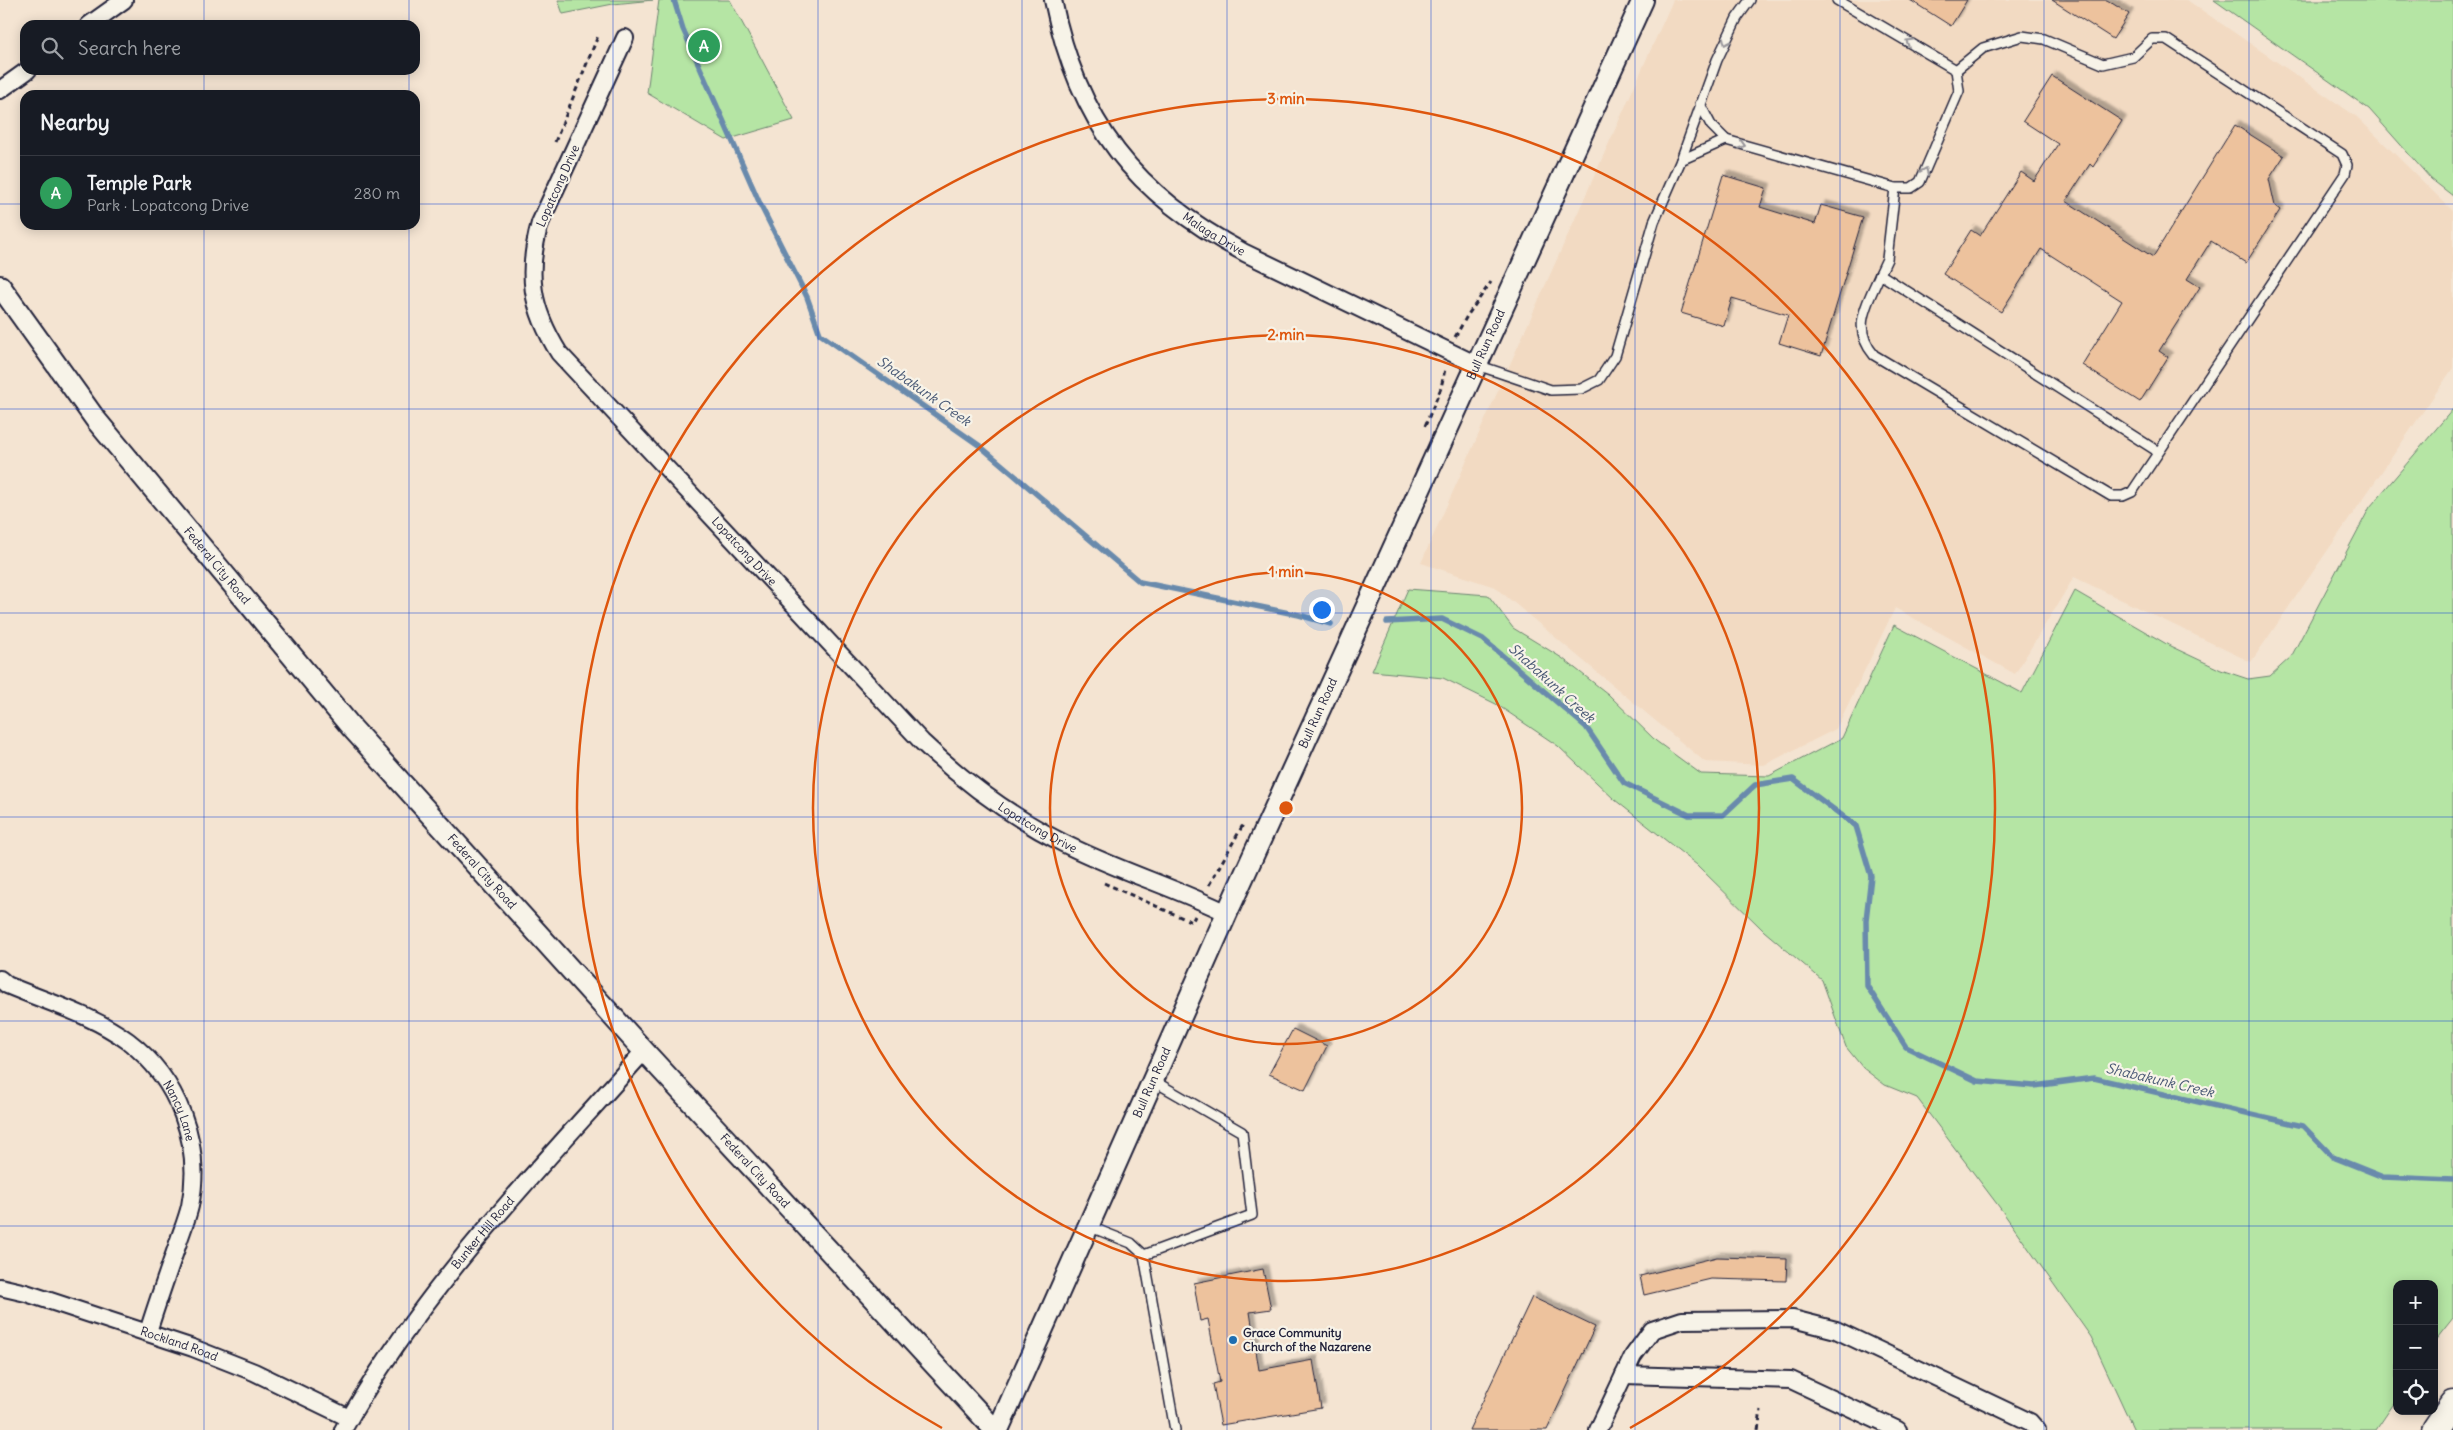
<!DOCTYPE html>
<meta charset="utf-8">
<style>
:root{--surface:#171b24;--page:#20242c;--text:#f1f3f6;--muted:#9ea1a6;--line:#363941;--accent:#d93025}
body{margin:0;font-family:Delius,sans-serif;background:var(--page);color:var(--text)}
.controls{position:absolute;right:15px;bottom:15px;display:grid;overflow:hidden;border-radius:10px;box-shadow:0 2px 12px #0003}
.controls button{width:45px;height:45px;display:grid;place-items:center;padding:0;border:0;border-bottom:1px solid var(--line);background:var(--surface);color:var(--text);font:25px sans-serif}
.you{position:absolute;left:1321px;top:609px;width:18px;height:18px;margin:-12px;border:4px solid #fff;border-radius:50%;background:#1a73e8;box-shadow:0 0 0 8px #1a73e833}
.badge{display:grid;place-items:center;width:32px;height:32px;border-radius:50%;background:var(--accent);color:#fff;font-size:16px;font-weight:700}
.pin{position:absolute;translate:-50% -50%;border:2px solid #fff;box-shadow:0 1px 5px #0006}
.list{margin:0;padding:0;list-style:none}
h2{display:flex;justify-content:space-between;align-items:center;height:65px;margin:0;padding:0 20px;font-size:21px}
h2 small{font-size:16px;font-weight:400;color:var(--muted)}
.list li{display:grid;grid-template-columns:32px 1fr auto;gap:15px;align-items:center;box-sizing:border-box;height:75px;padding:0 20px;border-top:1px solid var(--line)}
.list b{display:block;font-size:19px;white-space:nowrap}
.list p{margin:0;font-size:16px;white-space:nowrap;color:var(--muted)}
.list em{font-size:16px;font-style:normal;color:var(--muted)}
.icon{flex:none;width:28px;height:28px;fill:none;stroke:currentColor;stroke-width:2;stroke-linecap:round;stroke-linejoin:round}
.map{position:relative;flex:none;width:2453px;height:1430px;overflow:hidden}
.search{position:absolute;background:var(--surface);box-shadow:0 2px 12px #0003;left:20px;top:20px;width:400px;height:55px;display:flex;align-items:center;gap:12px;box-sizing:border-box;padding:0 18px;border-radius:15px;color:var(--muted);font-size:19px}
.panel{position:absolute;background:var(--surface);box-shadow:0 2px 12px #0003;left:20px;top:90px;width:400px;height:140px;border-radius:15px}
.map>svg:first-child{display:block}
</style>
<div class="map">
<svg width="2453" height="1430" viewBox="0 0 2453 1430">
<defs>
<filter id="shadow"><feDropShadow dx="4.5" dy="-4.5" stdDeviation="1" flood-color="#0004"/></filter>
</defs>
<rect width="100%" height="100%" fill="#f4e4d2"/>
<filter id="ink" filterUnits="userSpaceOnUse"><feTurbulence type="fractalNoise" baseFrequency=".02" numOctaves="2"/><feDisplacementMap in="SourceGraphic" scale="10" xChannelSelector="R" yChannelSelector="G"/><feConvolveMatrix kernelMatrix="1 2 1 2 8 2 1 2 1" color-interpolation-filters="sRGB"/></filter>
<g filter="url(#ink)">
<polygon fill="#f2dac2" points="1673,0 2187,0 2357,117 2453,211 2453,368 2251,662 2074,577 2015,674 1895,608 1836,729 1764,765 1705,762 1495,587 1421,563"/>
<g fill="#b5e5a4" stroke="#6c8470">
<polygon points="558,0 653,0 613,4 563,14"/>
<polygon points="659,0 730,0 794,120 726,140 647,93"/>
<polygon points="2214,0 2453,0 2453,196 2431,179 2369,109"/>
<polygon points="2453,409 2453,1318 2434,1342 2434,1284 2397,1284 2397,1399 2376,1430 2134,1430 2091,1337 2000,1208 1917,1098 1885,1085 1863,1068 1846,1047 1822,980 1764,931 1697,865 1615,800 1558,746 1496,704 1443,678 1372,671 1408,589 1488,595 1513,628 1562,658 1608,694 1656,741 1701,774 1769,776 1842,738 1894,625 2022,693 2075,591 2170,646 2221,670 2248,679 2270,676 2291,657 2370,507"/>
</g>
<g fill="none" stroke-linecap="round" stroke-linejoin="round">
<g stroke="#698aac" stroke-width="5.5">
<polyline points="674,0 683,29 761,206 807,297 820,334 980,446 1140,582 1299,615 1331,624"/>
<polyline points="1387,622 1442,619 1483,639 1586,727 1624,783 1689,815 1723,815 1755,785 1793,779 1856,826 1871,876 1866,920 1867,986 1906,1047 1977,1081 2034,1086 2094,1078 2303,1126 2333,1157 2383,1177 2453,1180"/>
</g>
</g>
<g fill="#edc29d" stroke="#22223b" filter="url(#shadow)">
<polygon points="1910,0 1967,0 1951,26"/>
<polygon points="2052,0 2107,0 2129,14 2113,39"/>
<polygon points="2052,76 2122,121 2093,167 2090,164 2066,201 2153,257 2235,125 2284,156 2269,179 2275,206 2280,210 2246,263 2211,241 2187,279 2200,287 2159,351 2168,357 2140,402 2082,365 2122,301 2041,249 2001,312 1943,274 1971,230 1980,236 2021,172 2034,181 2058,144 2023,121"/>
<polygon points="1723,175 1766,188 1760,207 1815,224 1821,205 1863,217 1821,356 1779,343 1788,315 1732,298 1724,326 1681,313"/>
<polygon points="1293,1029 1327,1046 1305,1090 1269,1074"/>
<polygon points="1717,1257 1787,1259 1786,1281 1711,1279 1644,1295 1640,1276"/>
<polygon points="1263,1269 1271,1309 1250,1312 1259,1370 1313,1360 1321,1408 1221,1425 1213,1384 1220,1382 1208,1319 1200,1321 1194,1283"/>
<polygon points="1532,1297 1595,1327 1547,1430 1469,1430"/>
</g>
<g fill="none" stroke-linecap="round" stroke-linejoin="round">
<g stroke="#22223b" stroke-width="12">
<g id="service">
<path d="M1956 70 1983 48 2022 36 2044 39 2103 64 2133 57 2152 39H2166L2342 154 2347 165 2345 174 2132 492 2123 496H2111L1874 355C1850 327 1868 303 1880 274L2157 451"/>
<polyline points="1700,104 1711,125 1726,140"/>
<polyline points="1681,160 1726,140 1895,188 1911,188 1920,182 1959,91 1956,70 1837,0"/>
<polyline points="1880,274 1887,259 1895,188"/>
<polyline points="1477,365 1551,390 1581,389 1599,380 1615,356 1654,222 1681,160 1717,60 1737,18 1750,0"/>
<polyline points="1088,1226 1131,1243 1144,1255 1175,1430"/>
<polyline points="1144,1255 1252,1215 1242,1132 1152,1080"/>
</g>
</g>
<g stroke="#22223b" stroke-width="20">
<g id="minor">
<path id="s1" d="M1053 0C1078 123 1135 195 1245 253L1477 365"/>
<polyline points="89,25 124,0"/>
<path id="s2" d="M625 38 540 223C526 274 531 308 559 353L922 742C965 783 1010 816 1063 843 1116 870 1174 887 1227 913"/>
<polyline points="0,90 28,70"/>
<path id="s3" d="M0 979 7 985C47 1002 93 1015 128 1041 178 1079 203 1144 190 1206 187 1219 181 1233 177 1246 167 1275 157 1303 148 1332"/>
<path id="s4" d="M0 1287 26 1293 193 1348 254 1372 349 1418"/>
<polyline points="1624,1375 1791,1380 1898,1430"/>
<path id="s5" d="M343 1430C422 1288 537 1171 644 1051"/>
<polyline points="1598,1430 1633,1356 1652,1330 1682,1320 1793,1319 1836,1330 2030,1422 2037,1430"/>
</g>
</g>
<g stroke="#22223b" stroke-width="24">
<g id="tertiary">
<path id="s6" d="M0 286 96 420 352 728 644 1051 995 1430"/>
<path id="s7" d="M998 1430 1227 913 1643 0"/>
</g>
</g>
<g stroke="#22223b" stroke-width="31">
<polyline id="motorway" points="2436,1430 2453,1405"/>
</g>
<g stroke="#22223b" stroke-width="3" stroke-dasharray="5 4" stroke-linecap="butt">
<polyline points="555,142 598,36"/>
<polyline points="1455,337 1467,316 1491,282"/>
<polyline points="1425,426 1441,388 1445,369"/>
<polyline points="1104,883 1192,922 1195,916"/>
<polyline points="1209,885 1244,823"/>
<polyline points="1758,1430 1761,1410"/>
</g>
<use href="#service" stroke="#f7f3e8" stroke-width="9"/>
<use href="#minor" stroke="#f7f3e8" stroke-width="16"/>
<use href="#tertiary" stroke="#f7f3e8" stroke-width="20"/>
<use href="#motorway" stroke="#f7f3e8" stroke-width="28"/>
</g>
<defs><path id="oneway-chevron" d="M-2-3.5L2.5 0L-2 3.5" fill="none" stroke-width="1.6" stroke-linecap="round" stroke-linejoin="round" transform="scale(1.25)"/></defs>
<g stroke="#97959a">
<use href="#oneway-chevron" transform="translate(1726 42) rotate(115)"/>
<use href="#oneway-chevron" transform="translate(1909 42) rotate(-150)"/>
<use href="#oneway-chevron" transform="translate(1742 145) rotate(16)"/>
<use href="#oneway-chevron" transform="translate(1925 171) rotate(-67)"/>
</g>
</g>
<path fill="none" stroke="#1d4ed8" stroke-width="1" stroke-opacity="0.55" d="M204 0V25M409 0V25M613 0V1430M818 0V1430M1022 0V1430M1227 0V1430M1431 0V1430M1635 0V1430M1840 0V1430M2044 0V1430M2249 0V1430M204 70V95M409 70V95M0 204H25M415 204H2453M204 225V1430M409 225V1430M0 409H2453M0 613H2453M0 817H2453M0 1021H2453M0 1226H2453"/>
<g fill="none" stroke="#de560e" stroke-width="2.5">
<circle cx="1286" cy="808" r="236"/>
<circle cx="1286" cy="808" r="473"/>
<path d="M942 1428A709 709 0 1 1 1630 1428"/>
</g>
<circle fill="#1f6fb2" stroke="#f7f3e8" stroke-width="2" cx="1233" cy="1340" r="5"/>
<g text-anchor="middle" stroke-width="4.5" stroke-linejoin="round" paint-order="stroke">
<g font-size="12" fill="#22223b" stroke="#f7f3e8">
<text transform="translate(558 186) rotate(-66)" y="4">Lopatcong Drive</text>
<text dy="4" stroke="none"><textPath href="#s1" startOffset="294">Malaga Drive</textPath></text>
<text dy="4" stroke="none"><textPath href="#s7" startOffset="1190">Bull Run Road</textPath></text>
<text dy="4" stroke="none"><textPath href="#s2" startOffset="611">Lopatcong Drive</textPath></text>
<text dy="4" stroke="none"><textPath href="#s6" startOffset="354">Federal City Road</textPath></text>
<text dy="4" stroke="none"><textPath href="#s7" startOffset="785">Bull Run Road</textPath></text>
<text dy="4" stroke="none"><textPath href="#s2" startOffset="1016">Lopatcong Drive</textPath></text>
<text dy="4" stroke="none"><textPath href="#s6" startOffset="759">Federal City Road</textPath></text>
<text dy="4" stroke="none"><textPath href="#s7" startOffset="380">Bull Run Road</textPath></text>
<text dy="4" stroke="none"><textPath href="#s3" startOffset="231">Nancy Lane</textPath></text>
<text dy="4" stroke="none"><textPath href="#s6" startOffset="1164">Federal City Road</textPath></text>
<text dy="4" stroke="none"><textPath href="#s5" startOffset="242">Bunker Hill Road</textPath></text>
<text dy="4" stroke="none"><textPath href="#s4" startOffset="188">Rockland Road</textPath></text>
</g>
<g font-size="12" font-weight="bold" fill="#22223b" stroke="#f7f3e8" text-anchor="start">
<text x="1243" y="1337">Grace Community<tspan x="1243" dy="14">Church of the Nazarene</tspan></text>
</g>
<g font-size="14" font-style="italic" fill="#465673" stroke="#f7f3e8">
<text transform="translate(924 391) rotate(35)" y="5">Shabakunk Creek</text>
<text transform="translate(1552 683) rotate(42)" y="5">Shabakunk Creek</text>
<text transform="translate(2160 1080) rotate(13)" y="5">Shabakunk Creek</text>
</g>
</g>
<circle cx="1286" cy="808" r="8" fill="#de560e" stroke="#f7f3e8" stroke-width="2.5"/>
<g font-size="15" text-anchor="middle" font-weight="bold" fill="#de560e" stroke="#f7f3e8" stroke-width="4.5" stroke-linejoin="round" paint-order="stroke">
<text x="1286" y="104">3 min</text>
<text x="1286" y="340">2 min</text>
<text x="1286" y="577">1 min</text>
</g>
</svg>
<div class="controls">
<button>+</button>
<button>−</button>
<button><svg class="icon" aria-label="locate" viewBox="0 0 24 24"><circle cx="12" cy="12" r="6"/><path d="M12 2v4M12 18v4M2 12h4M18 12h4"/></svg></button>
</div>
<div class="you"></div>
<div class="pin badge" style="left:704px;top:46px;background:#2e9e5b">A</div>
<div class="search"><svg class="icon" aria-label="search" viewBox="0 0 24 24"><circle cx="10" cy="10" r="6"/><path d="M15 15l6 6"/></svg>Search here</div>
<section class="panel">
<h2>Nearby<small></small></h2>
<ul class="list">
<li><span class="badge" style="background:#2e9e5b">A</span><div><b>Temple Park</b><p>Park · Lopatcong Drive</p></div><em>280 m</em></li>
</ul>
</section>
</div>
